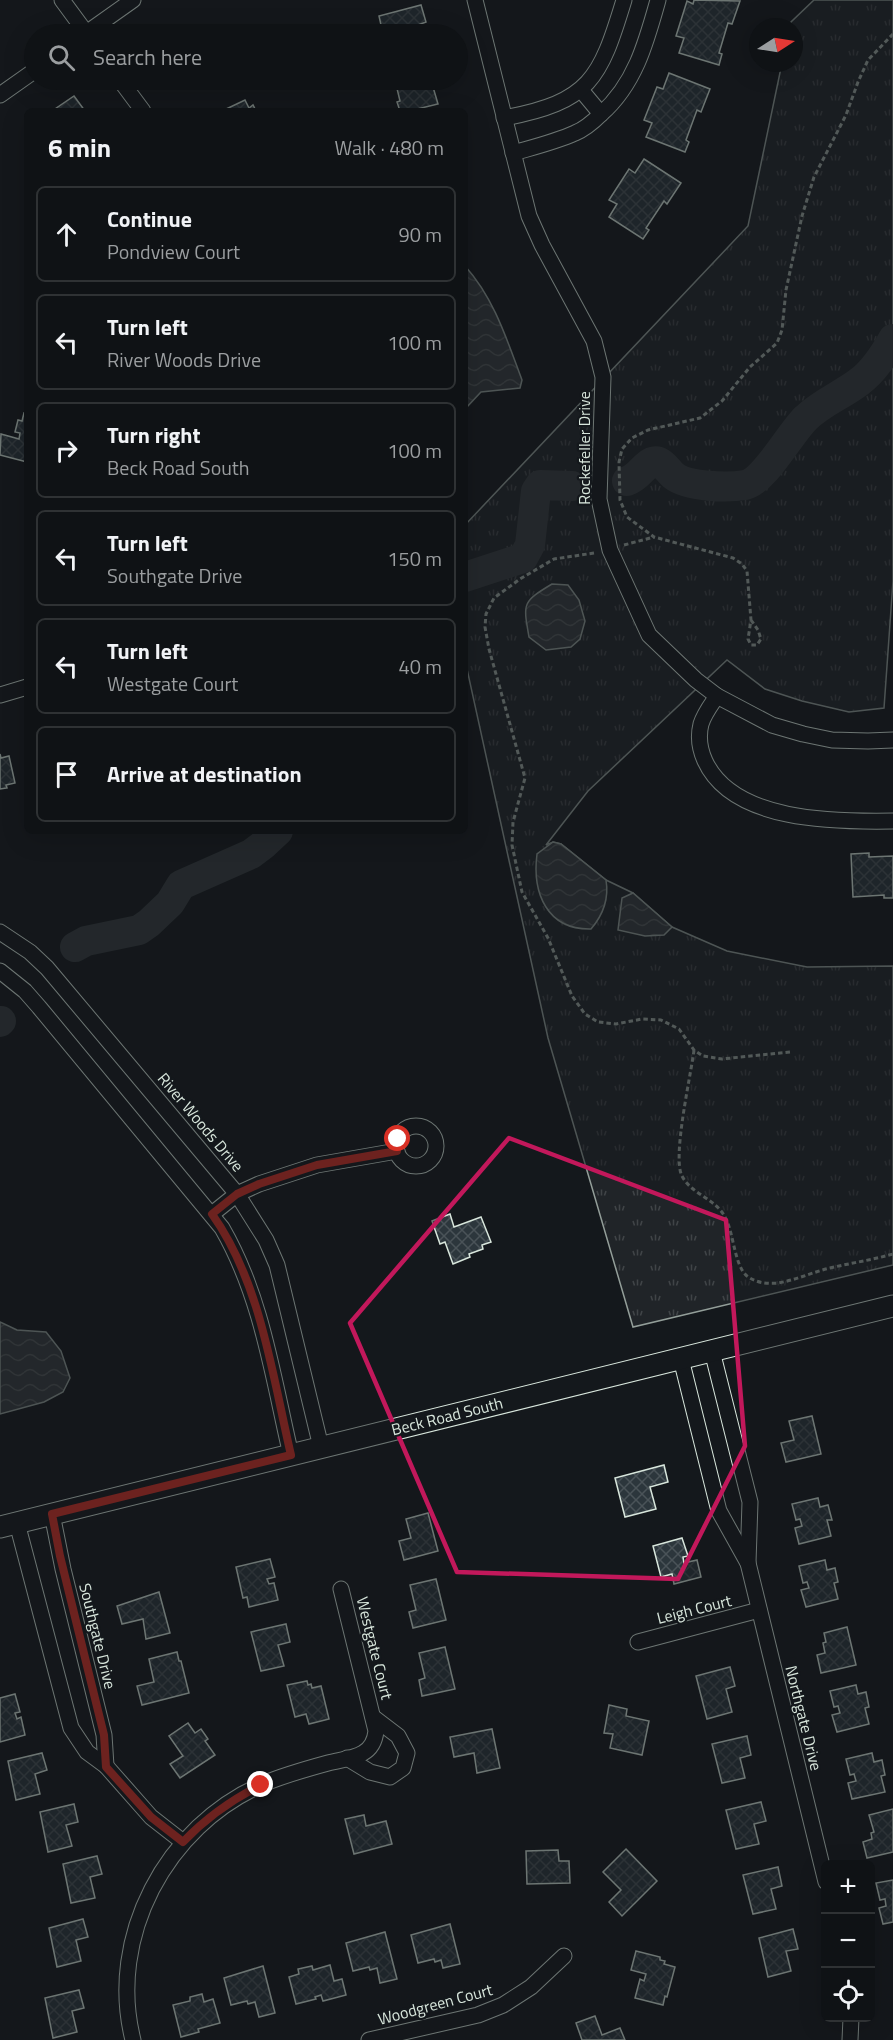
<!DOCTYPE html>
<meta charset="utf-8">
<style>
:root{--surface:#0f1215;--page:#1d2022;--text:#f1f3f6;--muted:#9b9ea0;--line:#2f3234}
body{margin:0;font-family:"Titillium Web",sans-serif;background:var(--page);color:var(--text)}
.controls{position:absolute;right:18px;bottom:18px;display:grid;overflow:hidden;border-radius:9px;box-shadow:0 6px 24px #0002}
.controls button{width:54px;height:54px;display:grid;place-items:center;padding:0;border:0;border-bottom:2px solid var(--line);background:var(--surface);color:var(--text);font:30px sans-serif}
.compass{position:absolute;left:749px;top:18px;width:54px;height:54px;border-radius:50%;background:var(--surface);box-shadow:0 6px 24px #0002;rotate:78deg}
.stop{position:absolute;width:18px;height:18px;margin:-14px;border:4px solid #d93025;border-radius:50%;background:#fff}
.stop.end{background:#d93025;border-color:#fff;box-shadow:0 2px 6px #0008}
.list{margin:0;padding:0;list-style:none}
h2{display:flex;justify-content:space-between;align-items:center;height:78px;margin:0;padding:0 24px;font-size:26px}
h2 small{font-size:20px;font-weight:400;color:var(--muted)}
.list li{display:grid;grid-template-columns:39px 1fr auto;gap:18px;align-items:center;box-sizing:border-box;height:96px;margin:0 12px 12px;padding:0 12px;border:2px solid var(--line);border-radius:9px}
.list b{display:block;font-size:22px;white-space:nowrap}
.list p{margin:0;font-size:20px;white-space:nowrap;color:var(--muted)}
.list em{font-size:20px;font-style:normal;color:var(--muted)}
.icon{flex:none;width:33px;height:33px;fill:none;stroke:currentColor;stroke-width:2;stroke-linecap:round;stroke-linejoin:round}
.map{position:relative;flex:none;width:893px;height:2040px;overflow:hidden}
.search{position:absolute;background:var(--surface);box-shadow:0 6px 24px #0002;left:24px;top:24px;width:444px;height:66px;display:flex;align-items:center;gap:15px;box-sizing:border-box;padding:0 21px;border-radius:33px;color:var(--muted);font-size:22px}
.panel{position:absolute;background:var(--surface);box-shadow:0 6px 24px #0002;left:24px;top:108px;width:444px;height:726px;border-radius:9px}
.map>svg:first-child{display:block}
</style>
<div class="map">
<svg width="893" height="2040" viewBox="0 0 893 2040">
<defs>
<pattern id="grass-tufts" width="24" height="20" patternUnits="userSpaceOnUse" patternTransform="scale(1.5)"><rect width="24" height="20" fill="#202428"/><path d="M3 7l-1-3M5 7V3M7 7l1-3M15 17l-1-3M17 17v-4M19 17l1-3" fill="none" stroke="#404447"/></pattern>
<pattern id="water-waves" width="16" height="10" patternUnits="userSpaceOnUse" patternTransform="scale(1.5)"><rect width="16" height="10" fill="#363b3e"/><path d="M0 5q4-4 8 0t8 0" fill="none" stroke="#525759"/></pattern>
<pattern id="building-cross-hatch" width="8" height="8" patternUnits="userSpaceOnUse" patternTransform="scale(1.5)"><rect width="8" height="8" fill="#2c363c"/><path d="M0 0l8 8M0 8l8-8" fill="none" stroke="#4a5358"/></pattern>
</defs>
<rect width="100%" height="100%" fill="#14181c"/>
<polygon fill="url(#grass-tufts)" stroke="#939e99" stroke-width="1.5" points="814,0 893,0 893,581 884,708 849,712 802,701 765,689 727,660 588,791 546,845 553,842 561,844 606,880 633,893 672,927 727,951 807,967 893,966 893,1265 633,1327 548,1038 465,660 465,525 748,226 782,63 794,63 794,27 789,27 791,22"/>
<g fill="url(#water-waves)" stroke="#939e99" stroke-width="1.5">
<path d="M465 266C494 298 507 340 522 380L520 388 481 392 465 409Z"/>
<path d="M552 584 568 585 579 600 585 621 580 639 571 647 546 650 529 637C523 603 522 602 552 584Z"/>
<path d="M553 842 561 844 606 880C609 898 603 915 591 929 547 930 532 893 537 854Z"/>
<polygon points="633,893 672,927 664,935 645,936 618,930 622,898"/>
<polygon points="0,1322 17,1330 46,1332 61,1351 70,1378 63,1392 44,1402 0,1414"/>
</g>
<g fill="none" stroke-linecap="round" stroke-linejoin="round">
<g stroke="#363b3e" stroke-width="30">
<path d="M627 481C639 477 642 467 652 462 662 458 668 472 674 476 688 487 728 488 745 485 765 481 790 433 806 418 821 403 842 395 859 382 874 371 884 355 893 339"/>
<polyline points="465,577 523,558 530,545 536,491 540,485 572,486"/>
<polyline points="75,947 86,941 139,930 149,923 170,903 181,885 251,854 263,845 278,831"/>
<polyline points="0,1022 1,1021"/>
</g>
</g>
<g fill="url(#building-cross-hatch)" stroke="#d8e6dc" stroke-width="1.5">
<polygon points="694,0 740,1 732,24 728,23 719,53 722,54 719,65 679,53 684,38 676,36 687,1 693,4"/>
<polygon points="421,5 426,22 418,25 420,34 383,34 379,16"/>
<polygon points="669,73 710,89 701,112 697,110 686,140 689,142 685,152 646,137 652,123 644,120 657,87 663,89"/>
<polygon points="395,80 440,80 442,85 433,87 438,104 409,111 400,111 397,102 400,101"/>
<polygon points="74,96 85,111 52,111"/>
<polygon points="245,100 249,108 253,105 256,111 222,111"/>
<polygon points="644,159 681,183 667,204 664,201 646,228 649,230 643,239 609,217 617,204 609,200 629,169 635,173"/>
<polygon points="24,413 27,414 27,462 0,455 1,434 19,439 20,433 15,432 18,420 22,421"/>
<polygon points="0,754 1,758 9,756 15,783 6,785 7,788 0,789"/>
<polygon points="869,853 869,857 893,856 893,898 884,898 884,895 853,897 851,854"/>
<polygon points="450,1214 454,1227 481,1217 491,1242 482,1245 483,1249 469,1254 470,1257 453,1264 445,1242 440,1244 432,1221"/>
<polygon points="812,1416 821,1454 786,1462 781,1443 794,1440 789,1421"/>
<polygon points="664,1465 668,1482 650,1487 656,1509 625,1517 615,1478"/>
<polygon points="818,1498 820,1507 828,1505 832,1520 827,1520 831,1536 799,1544 795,1528 802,1526 800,1519 796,1520 792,1504"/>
<polygon points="428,1513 438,1551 404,1560 399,1541 411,1538 406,1519"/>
<polygon points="682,1538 688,1556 683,1557 684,1563 697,1560 701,1577 674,1584 672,1574 661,1577 653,1546"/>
<polygon points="270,1559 275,1577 267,1579 269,1584 274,1583 278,1600 249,1607 247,1597 243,1598 236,1567"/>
<polygon points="825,1560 827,1570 835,1568 838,1582 834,1583 838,1599 806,1607 801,1590 809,1588 807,1582 803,1583 799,1566"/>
<polygon points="436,1579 446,1620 413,1628 409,1612 416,1610 410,1585"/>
<polygon points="159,1592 170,1633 146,1639 143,1619 122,1624 117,1606"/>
<polygon points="286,1624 290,1642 278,1645 284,1666 261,1671 251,1632"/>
<polygon points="847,1627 856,1665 821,1673 817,1655 825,1653 823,1643 826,1642 824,1633"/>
<polygon points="445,1647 455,1689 422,1696 419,1680 425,1678 419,1653"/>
<polygon points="177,1652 179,1661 181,1661 189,1693 142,1705 137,1686 154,1682 149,1659"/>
<polygon points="730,1667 735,1686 726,1689 732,1712 707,1719 696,1676"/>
<polygon points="307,1681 308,1685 311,1684 312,1688 321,1686 329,1719 309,1724 306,1714 295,1717 287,1685"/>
<polygon points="856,1685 858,1694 866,1692 869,1707 865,1708 869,1724 837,1732 832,1715 840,1713 838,1706 834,1707 830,1691"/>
<polygon points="15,1694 20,1712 15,1713 17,1719 21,1717 25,1735 0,1742 0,1698"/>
<polygon points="609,1705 627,1709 626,1716 649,1721 642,1755 610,1748 613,1734 604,1733"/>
<polygon points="188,1723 195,1733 201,1729 208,1739 205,1741 215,1755 180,1778 170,1764 183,1756 169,1736"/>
<polygon points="492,1729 500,1768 477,1773 474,1753 454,1757 450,1737"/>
<polygon points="747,1736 751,1755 740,1758 745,1778 722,1783 712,1744"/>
<polygon points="42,1753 47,1770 35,1774 40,1794 16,1800 8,1761"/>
<polygon points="872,1753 874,1762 882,1760 885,1775 881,1776 885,1792 852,1799 848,1783 856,1781 854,1774 850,1775 846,1759"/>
<polygon points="761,1802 766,1821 754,1824 759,1844 736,1849 726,1810"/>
<polygon points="74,1804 78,1822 66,1825 72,1846 48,1852 40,1812"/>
<polygon points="893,1809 893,1852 867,1858 863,1842 872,1839 871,1833 874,1832 869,1815"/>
<polygon points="364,1815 366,1826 386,1821 392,1844 354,1854 345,1819"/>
<polygon points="626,1849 657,1881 622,1916 609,1902 621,1890 603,1872"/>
<polygon points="558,1850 559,1861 569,1861 570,1883 527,1884 526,1851"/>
<polygon points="97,1856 102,1874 90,1877 95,1898 71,1903 63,1864"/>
<polygon points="778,1867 782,1886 771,1889 776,1909 753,1914 743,1875"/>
<polygon points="893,1880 893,1922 883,1924 879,1908 886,1906 885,1899 880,1900 876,1883"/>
<polygon points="83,1919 88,1937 76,1940 81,1961 57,1967 49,1928"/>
<polygon points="450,1924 460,1964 443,1968 441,1960 435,1962 434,1959 418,1963 411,1935"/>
<polygon points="793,1929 798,1949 786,1951 791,1971 768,1977 759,1938"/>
<polygon points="385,1932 397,1979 380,1983 377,1968 370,1970 369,1967 353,1971 346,1943"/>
<polygon points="636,1951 660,1957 660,1960 665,1961 664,1964 675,1967 667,1997 665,1996 663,2005 635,1998 640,1979 644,1981 646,1974 631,1970"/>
<polygon points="330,1965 334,1981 342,1979 346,1995 323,2001 321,1995 315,1997 316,1999 296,2004 289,1977 299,1974 298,1969 312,1966 313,1970"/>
<polygon points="263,1966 275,2013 259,2017 255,2002 248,2004 247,2001 231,2005 224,1978"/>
<polygon points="79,1990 84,2008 72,2011 77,2032 53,2038 45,1998"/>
<polygon points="202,1994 204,2002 213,1999 220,2023 198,2029 199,2032 181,2037 173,2005 190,2001 190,1997"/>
<polygon points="595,2016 602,2035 620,2028 625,2040 582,2040 576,2023"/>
</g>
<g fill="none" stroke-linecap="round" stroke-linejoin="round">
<g stroke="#d8e6dc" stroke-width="17">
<g id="street">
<polyline points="62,0 87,34"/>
<polyline points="475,0 529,216 542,245 594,341 603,377 599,499 610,550 649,635 696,680 717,696 772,725 803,734 832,740 868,741 893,740"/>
<polyline points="85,34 133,0"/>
<polyline points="120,80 143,111"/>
<polyline points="581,90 601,114"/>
<polyline points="0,95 34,71"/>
<path d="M504 118C590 102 600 79 624 0"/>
<path d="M513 153C534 147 555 142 575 133 585 129 593 122 601 114 635 84 646 43 658 0"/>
<polyline points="0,695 27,687"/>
<path d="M717 696C711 705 704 714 701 724 698 736 700 750 705 761 733 822 835 822 893 821"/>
<polyline points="0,932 30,952 47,968 237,1194 266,1240 277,1265 321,1447"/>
<path d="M0 971 25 991 39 1007 222 1228C262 1297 273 1378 291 1455"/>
<circle cx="416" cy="1146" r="20"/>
<polyline points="212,1214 237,1194 259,1184 317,1165 397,1151"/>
<polyline points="712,1351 750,1502 748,1563 826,1882"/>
<polyline points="681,1359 719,1511 748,1563"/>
<polyline points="52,1514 63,1569 104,1735 106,1766"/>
<polyline points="17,1523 71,1728 87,1752 106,1766 151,1817 183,1842"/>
<polyline points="638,1642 759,1610"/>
<polyline points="347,1758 370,1772 390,1777 403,1768 407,1753 398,1736 373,1717"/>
<path d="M133 2040C107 1937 166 1826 263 1784 284 1775 306 1769 328 1763 339 1760 353 1759 363 1753 372 1748 375 1740 376 1731L341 1589"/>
<polyline points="369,2040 478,2015 503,2005 531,1987 564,1956"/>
<polyline points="850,2040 851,2018"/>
</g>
</g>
<g stroke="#d8e6dc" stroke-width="23">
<polyline id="secondary" points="0,1527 893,1306"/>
</g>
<g stroke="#9da8a2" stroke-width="3" stroke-dasharray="4.5 3" stroke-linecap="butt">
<polyline points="624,545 654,537"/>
<polyline points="594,553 554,559 520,579 494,598 486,614 485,627 489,649 525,778 513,822 512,845 522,892 548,938 572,996 585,1014 598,1022 616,1024 642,1019 661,1020 679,1029 694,1050 703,1056 722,1059 790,1052"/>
<polyline points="751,620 758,630 761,639 757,645 751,645 748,639 751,620 747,571 742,564 733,558 654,537 627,517 620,500 619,462 622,449 632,438 648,430 700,418 722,401 750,367 777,343 782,330 786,290 802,216 814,177 846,115 858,82 868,60 893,34"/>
<path d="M694 1050C691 1075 672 1157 682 1176 691 1194 716 1199 725 1217 734 1233 734 1265 747 1276 756 1283 767 1284 778 1283 796 1280 813 1272 830 1268 851 1263 872 1260 893 1254"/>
</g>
<use href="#street" stroke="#14181c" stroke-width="15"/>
<use href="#secondary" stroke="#14181c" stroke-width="21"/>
</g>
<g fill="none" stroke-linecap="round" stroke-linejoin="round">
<path stroke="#d93025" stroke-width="8" d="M261 1785C231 1800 206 1818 183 1842L151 1817 106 1767 104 1735 60 1556 52 1514 291 1455C272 1374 261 1283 212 1214L237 1194 259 1184 317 1165 397 1151 398 1139"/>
</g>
<path d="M0 0H893V2040H0ZM509 1138 726 1220 745 1446 678 1579 457 1572 350 1323Z" fill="#14181c" fill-opacity=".55" fill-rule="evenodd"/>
<path fill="none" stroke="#c2185b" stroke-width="4.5" stroke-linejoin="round" d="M509 1138 726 1220 745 1446 678 1579 457 1572 350 1323Z"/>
<g text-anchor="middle" stroke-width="4.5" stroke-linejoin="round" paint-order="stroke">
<g font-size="16" fill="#d8e6dc" stroke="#14181c">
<text transform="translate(584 448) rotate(-90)" y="6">Rockefeller Drive</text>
<text transform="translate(201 1122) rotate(50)" y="6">River Woods Drive</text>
<text transform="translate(447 1416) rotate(-14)" y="6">Beck Road South</text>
<text transform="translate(694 1609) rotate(-14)" y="6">Leigh Court</text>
<text transform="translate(98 1636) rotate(76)" y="6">Southgate Drive</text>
<text transform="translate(375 1648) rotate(76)" y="6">Westgate Court</text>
<text transform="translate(804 1718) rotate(76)" y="6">Northgate Drive</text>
<text transform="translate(435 2004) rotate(-15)" y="6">Woodgreen Court</text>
</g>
</g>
</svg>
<div class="controls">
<button>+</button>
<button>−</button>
<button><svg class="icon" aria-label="locate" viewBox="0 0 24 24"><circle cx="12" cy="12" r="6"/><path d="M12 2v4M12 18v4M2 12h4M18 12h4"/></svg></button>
</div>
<svg class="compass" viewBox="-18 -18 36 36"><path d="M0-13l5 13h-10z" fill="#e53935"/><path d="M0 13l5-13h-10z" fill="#9b9ea0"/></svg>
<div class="stop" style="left:398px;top:1139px"></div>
<div class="stop end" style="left:261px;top:1785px"></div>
<div class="search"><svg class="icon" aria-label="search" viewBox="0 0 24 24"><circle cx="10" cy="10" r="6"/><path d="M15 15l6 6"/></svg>Search here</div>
<section class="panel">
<h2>6 min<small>Walk · 480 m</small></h2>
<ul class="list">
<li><svg class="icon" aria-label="ahead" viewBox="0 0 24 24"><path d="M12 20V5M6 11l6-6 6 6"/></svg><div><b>Continue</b><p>Pondview Court</p></div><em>90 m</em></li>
<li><svg class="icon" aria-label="left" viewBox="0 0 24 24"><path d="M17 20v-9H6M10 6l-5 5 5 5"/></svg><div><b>Turn left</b><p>River Woods Drive</p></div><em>100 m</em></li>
<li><svg class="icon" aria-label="right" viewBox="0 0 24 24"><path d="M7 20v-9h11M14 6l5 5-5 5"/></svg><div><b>Turn right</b><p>Beck Road South</p></div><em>100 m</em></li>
<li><svg class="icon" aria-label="left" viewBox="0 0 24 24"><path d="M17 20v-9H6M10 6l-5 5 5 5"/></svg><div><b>Turn left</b><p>Southgate Drive</p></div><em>150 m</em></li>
<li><svg class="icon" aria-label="left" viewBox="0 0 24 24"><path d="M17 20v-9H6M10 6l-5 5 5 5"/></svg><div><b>Turn left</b><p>Westgate Court</p></div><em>40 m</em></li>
<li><svg class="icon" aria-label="arrive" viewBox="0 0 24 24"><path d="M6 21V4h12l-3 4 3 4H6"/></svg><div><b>Arrive at destination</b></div></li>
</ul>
</section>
</div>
